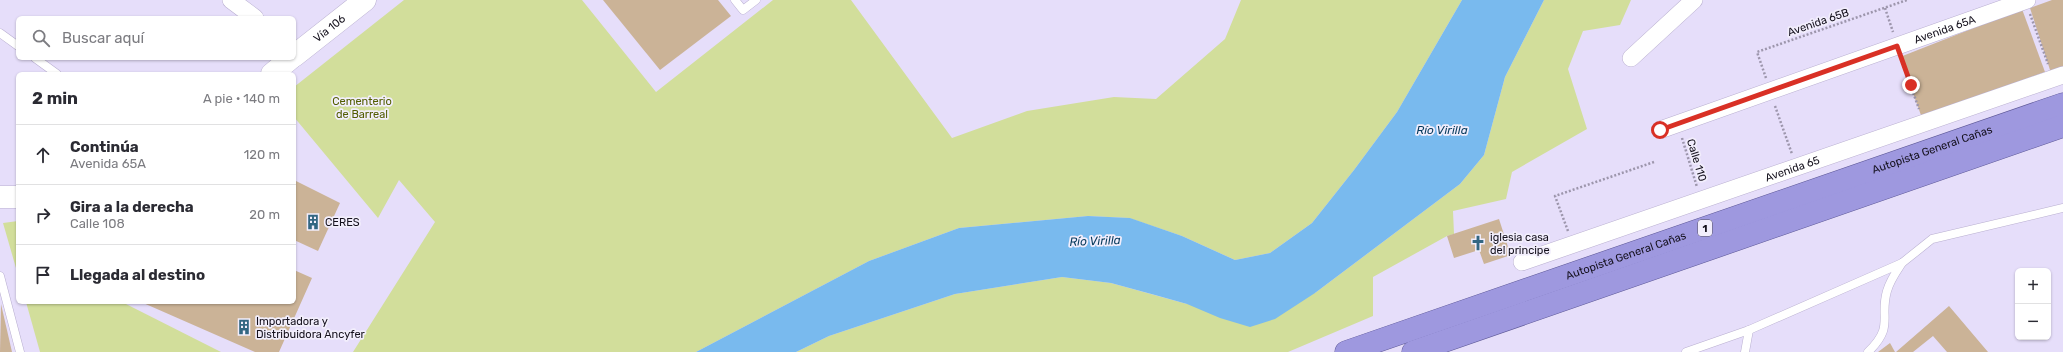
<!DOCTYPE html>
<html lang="es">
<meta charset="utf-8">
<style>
:root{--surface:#fff;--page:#f2f2f3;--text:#2b2b33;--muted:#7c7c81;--line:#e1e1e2}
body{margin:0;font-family:Rubik,sans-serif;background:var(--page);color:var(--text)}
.controls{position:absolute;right:12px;bottom:12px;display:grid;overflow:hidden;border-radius:6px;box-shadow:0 1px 3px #0004}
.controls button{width:36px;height:36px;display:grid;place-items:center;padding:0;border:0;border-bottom:1px solid var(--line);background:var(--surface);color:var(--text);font:20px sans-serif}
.stop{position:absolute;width:12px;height:12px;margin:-9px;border:3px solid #d93025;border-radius:50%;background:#fff}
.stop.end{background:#d93025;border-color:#fff;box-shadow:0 1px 4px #0008}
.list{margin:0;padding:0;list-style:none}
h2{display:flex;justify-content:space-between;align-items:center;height:52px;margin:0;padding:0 16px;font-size:17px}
h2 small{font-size:13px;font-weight:400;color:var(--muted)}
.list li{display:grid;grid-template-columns:26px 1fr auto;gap:12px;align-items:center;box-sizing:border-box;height:60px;padding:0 16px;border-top:1px solid var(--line)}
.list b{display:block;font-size:15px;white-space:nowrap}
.list p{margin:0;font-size:13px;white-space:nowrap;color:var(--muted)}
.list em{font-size:13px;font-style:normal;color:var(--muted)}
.icon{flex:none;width:22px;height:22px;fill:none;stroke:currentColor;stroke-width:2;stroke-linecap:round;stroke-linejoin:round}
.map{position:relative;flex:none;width:2063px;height:352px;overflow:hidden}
.search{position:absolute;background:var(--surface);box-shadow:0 1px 3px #0004;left:16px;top:16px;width:280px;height:44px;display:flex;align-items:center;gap:10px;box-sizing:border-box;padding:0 14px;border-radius:6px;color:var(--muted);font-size:15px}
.panel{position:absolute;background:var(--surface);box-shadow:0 1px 3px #0004;left:16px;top:72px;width:280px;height:232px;border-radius:6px}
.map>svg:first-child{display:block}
</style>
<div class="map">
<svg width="2063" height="352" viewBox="0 0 2063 352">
<rect width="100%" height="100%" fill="#e6defa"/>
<g fill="#d2de9b">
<polygon points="404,0 582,0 656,92 773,0 851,0 952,138 1027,111 1114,97 1156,99 1225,39 1241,0 1462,0 1397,112 1354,170 1312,223 1270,253 1235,260 1182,236 1129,218 1088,216 959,228 869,261 696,352 353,352 435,222 399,180 378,218 294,117 294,87"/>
<polygon points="1544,0 1631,0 1620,25 1583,31 1568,69 1587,129 1512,172 1506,199 1453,211 1454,234 1447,236 1373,277 1373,316 1288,352 796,352 829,336 955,294 1062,277 1111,283 1187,304 1315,293 1460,184 1484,155 1505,77"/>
<polygon points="18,221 18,275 3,223"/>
<polygon points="26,302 122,302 221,352 40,352"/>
</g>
<polygon fill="#79baee" points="1462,0 1544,0 1505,77 1484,155 1460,184 1315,293 1275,319 1250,327 1220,318 1187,304 1155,295 1111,283 1062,277 955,294 829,336 796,352 696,352 869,261 959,228 1088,216 1130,218 1182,236 1235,260 1270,253 1312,223 1354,170 1397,112"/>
<g fill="#cbb397">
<polygon points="603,0 718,0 731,16 660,70"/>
<polygon points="2052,0 2063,0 2063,69 2051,73 2030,8"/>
<polygon points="2022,9 2045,72 1922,118 1900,57"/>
<polygon points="294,180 340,203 318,251 294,240"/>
<polygon points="1499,219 1509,250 1517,253 1484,264 1479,250 1454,258 1447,236"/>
<polygon points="294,270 312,278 279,352 255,352 141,302 294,302"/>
<polygon points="1,304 12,352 0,352"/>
<polygon points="1949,306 1988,352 1947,352 1933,336 1913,352 1896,352"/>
<polygon points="1890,343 1895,352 1878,352"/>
</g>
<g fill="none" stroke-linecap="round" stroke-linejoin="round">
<g stroke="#b9afd0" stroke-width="9">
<g id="service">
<polyline points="735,0 743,10 756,0"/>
<polyline points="0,33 18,46"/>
<polyline points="35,58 57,74"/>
<polyline points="0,276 20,352"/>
<polyline points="1686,352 1749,330 1902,263 1932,239 2063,208"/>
<polyline points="1745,352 1749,330"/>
<path d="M1868 352C1895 326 1879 318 1887 291 1890 280 1896 272 1902 263"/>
</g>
</g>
<g stroke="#b9afd0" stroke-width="18">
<g id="minor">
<polyline points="231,0 255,18"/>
<polyline points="1631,58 1694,0"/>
<path id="s1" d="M1660 130 2027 0"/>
<path id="s2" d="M1522 262 2063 75"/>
</g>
</g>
<g stroke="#b9afd0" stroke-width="23">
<g id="secondary">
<path id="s3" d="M294 56 365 0"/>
<polyline points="272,74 291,58"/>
<polyline points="0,197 18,197"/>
</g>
</g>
<g stroke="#5d5896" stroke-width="23">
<g id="trunk">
<path id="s4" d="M1346 352 2063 104"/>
<polyline points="1413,352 2063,126"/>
</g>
</g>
<g stroke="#9d96ac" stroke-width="2.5" stroke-dasharray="2 2" stroke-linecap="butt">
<polyline points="1885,8 1893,32"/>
<polyline points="2030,14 2048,64"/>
<polyline points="1901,59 1919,109"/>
<polyline points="1766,78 1757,52 1907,0"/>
<polyline points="1775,106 1792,154"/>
<polyline points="1682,138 1697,187"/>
<polyline points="1568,231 1555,196 1654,162"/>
</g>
<use href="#service" stroke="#fff" stroke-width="8"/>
<use href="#minor" stroke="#fff" stroke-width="17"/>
<use href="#secondary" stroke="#fff" stroke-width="22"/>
<use href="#trunk" stroke="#9e98df" stroke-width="22"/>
</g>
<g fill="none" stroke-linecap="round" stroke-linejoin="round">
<polyline stroke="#d93025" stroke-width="5" points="1660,130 1897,46 1911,85"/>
</g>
<defs>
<g id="building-bare" transform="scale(1.2)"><path d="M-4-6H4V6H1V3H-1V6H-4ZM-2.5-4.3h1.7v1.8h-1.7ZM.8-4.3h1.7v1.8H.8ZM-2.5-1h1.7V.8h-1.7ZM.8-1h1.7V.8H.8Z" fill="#326682" stroke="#f2eefc" stroke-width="2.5" paint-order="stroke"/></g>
<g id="church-bare" transform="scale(1.2)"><path d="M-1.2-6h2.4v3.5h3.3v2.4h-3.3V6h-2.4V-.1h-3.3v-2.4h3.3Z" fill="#326682" stroke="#f2eefc" stroke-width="2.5" paint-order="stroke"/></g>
</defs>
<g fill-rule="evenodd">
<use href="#building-bare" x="313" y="222"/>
<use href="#church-bare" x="1478" y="243"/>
<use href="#building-bare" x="244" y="327"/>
</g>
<g text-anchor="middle" stroke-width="3.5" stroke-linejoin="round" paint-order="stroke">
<rect fill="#f2eefc" stroke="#57535f" stroke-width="1" x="1698" y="220" width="14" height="16" rx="3"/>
<g font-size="10" font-weight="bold" fill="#14101c">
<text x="1705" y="232">1</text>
</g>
<g font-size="11" fill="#14101c" stroke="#f2eefc">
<text transform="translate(1818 22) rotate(-19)" y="4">Avenida 65B</text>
<text dy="4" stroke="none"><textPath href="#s3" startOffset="45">Vía 106</textPath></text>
<text dy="4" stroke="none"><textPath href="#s1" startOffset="302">Avenida 65A</textPath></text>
<text dy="4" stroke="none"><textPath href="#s4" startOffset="620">Autopista General Cañas</textPath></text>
<text transform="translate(1697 160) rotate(73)" y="4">Calle 110</text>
<text dy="4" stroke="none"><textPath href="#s2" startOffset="286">Avenida 65</textPath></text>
<text dy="4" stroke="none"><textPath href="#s4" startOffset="296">Autopista General Cañas</textPath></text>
</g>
<g font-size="11" fill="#525d00" stroke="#f2eefc">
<text x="362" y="105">Cementerio<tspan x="362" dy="13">de Barreal</tspan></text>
</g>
<g font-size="11" fill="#14101c" stroke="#f2eefc" text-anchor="start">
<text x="325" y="226">CERES</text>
<text x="1490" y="241">iglesia casa<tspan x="1490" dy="13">del principe</tspan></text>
<text x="256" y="325">Importadora y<tspan x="256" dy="13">Distribuidora Ancyfer</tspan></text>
</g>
<g font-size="12" font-style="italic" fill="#063a5c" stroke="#f2eefc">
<text x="1442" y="134">Río Virilla</text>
<text transform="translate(1095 241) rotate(-2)" y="4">Río Virilla</text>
</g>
</g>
</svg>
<div class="controls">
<button>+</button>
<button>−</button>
</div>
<div class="stop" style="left:1660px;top:130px"></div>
<div class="stop end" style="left:1911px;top:85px"></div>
<div class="search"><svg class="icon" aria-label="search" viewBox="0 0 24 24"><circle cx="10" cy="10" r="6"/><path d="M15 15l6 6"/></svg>Buscar aquí</div>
<section class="panel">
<h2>2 min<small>A pie · 140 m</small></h2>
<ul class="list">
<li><svg class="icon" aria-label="ahead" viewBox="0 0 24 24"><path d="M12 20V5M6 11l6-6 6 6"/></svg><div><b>Continúa</b><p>Avenida 65A</p></div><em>120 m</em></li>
<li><svg class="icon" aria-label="right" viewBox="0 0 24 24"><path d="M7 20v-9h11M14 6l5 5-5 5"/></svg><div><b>Gira a la derecha</b><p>Calle 108</p></div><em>20 m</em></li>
<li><svg class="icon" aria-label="arrive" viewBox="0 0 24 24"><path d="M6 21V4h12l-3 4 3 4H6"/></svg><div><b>Llegada al destino</b></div></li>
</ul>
</section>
</div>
